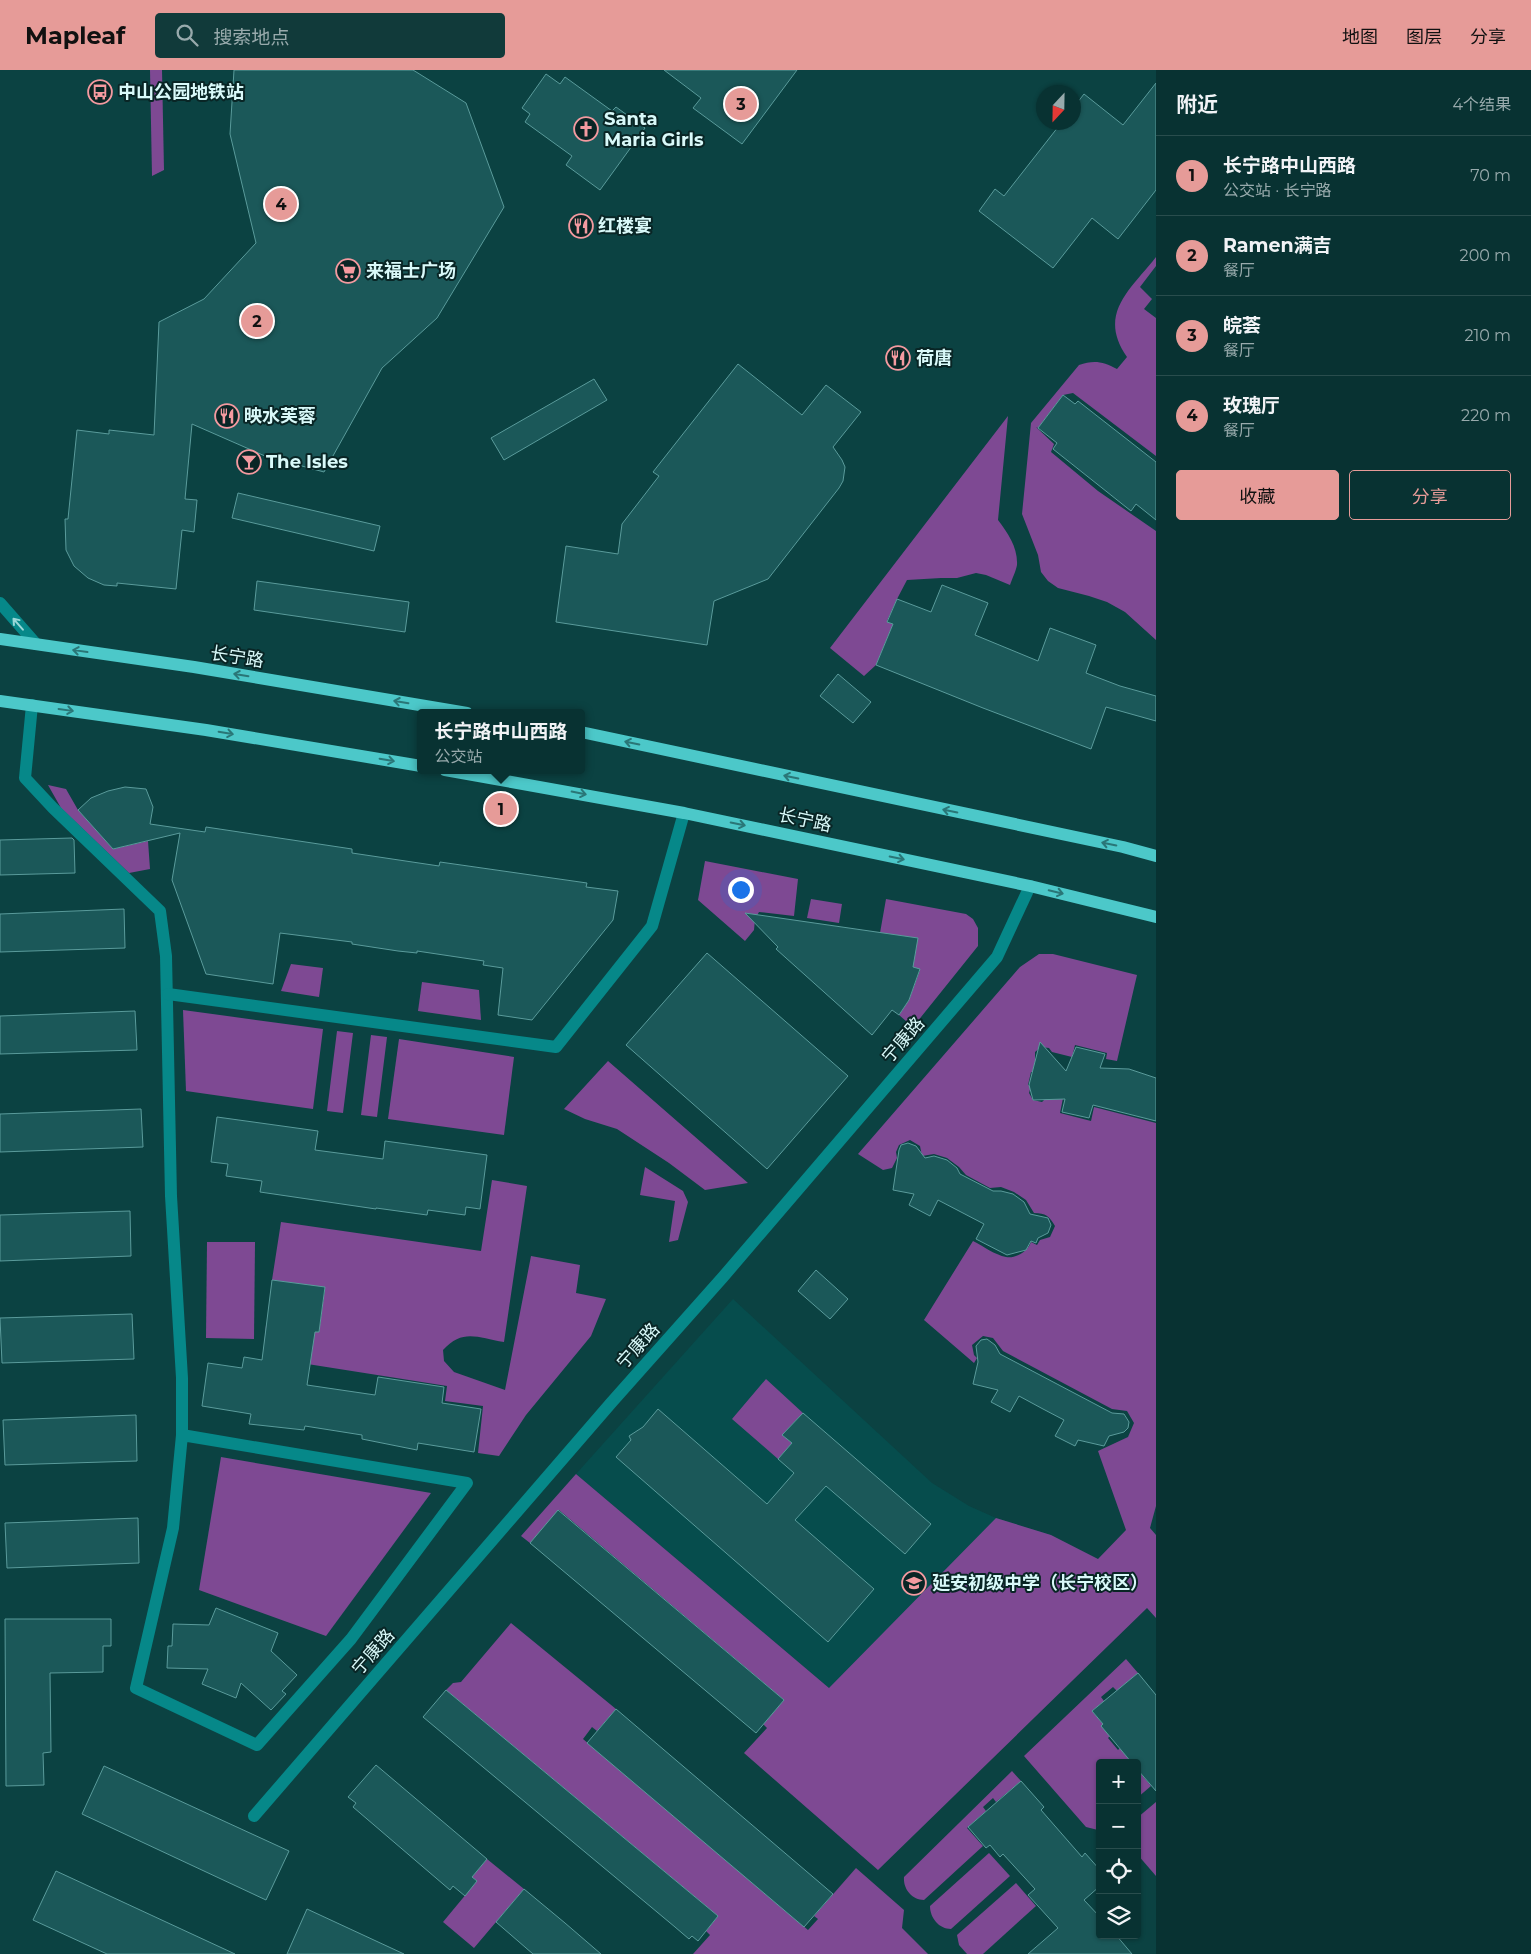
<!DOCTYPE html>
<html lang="zh">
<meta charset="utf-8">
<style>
:root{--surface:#083232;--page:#113a3a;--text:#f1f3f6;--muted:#98aaac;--line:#294d4d;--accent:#e69b98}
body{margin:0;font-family:Montserrat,"Noto Sans SC",sans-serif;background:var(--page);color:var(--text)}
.controls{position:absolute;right:15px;bottom:15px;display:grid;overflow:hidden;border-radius:5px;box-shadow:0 1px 4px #0004}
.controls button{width:45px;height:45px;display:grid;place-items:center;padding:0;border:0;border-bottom:1px solid var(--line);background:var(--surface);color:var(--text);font:25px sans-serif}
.compass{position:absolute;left:1036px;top:15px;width:45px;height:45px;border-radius:50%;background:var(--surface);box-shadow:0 1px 4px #0004;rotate:202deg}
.you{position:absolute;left:740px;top:819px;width:18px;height:18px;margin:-12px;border:4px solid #fff;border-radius:50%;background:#1a73e8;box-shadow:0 0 0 8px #1a73e833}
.badge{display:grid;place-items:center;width:32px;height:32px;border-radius:50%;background:var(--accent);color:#111;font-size:16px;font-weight:700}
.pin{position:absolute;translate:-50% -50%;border:2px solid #fff;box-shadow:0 1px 5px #0006}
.popup{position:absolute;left:417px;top:639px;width:168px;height:65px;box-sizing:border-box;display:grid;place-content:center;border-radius:5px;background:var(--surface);filter:drop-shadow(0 1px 4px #0005);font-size:16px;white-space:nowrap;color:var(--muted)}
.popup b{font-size:19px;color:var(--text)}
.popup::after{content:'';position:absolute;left:50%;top:100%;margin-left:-10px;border:10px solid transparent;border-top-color:var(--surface)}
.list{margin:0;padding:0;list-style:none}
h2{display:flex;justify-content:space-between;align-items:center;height:65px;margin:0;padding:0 20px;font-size:21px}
h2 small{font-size:16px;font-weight:400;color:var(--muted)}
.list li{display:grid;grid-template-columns:32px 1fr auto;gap:15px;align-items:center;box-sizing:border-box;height:80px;padding:0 20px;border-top:1px solid var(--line)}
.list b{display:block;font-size:19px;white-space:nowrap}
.list p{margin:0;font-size:16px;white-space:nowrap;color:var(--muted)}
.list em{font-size:16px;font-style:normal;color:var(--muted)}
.actions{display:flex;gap:10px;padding:15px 20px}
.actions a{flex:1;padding:11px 0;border:1px solid var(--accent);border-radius:5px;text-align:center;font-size:18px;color:var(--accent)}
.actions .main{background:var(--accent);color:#111}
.icon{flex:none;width:28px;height:28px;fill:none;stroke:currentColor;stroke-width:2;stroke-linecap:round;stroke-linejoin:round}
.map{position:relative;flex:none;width:1156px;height:1884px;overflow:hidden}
header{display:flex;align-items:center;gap:30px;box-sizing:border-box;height:70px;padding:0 25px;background:var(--accent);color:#111}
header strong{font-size:24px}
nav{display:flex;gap:28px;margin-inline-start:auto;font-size:18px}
.search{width:350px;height:45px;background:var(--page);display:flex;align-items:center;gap:12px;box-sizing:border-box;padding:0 18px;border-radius:5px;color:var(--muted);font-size:19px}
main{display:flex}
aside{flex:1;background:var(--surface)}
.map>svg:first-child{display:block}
</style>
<header>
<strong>Mapleaf</strong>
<div class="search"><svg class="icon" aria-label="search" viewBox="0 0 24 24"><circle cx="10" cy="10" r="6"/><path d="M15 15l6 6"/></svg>搜索地点</div>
<nav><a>地图</a><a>图层</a><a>分享</a></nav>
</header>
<main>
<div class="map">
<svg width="1156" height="1884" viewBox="0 0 1156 1884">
<rect width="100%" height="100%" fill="#0b4242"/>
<polygon fill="#064d4d" points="733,1229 932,1413 969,1436 996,1448 1051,1465 829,1618 576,1404"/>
<g fill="#7e4993">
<polygon points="150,0 162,0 164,100 152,106"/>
<path d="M1156 187V196L1140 217 1152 229 1144 239 1156 248V386L1073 323 1063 325 1038 358 1036 357 1054 374 1051 382 1098 421 1156 461V570L1125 542 1107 532 1089 526 1058 518 1048 511 1041 502 1038 485 1022 444 1031 353 1079 295C1093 290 1103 291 1117 299L1127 287C1097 244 1130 220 1156 187Z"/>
<path d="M1008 346 998 450C1008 463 1018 478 1017 495 1016 501 1012 509 1010 515L986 505 976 503 957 508H941L907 510 897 529 887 551 893 554 876 595 864 606 830 578Z"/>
<polygon points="48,715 66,719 78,740 113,779 148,771 150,799 129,803 61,738"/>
<polygon points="705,791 798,809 794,846 759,842 755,849 754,860 745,871 698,830"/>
<polygon points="811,829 842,834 839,853 807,848"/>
<polygon points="886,829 966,844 973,849 978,858 978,876 913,957 899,945 909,930 920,900 913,897 880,863"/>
<path d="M1039 884H1053L1137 905 1117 991 1106 989 1107 983 1075 975 1072 987 1052 982 1049 978 1041 977 1035 982V989L1037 991 1034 1002H1031L1028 1015 1031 1016 1029 1023 1033 1030 1042 1032 1049 1025 1063 1028 1060 1043 1091 1051 1094 1037 1156 1053V1436L1150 1458 1156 1465V1548L1147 1538 878 1800 744 1683 767 1658 763 1654 784 1630 559 1440 530 1473 521 1466 576 1404 829 1618 996 1448 1051 1465 1098 1489 1126 1460 1098 1381 1128 1367 1134 1353 1127 1341 1112 1339 1003 1281 993 1268 983 1266 972 1275 974 1285 977 1288 974 1293 924 1250 973 1171C983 1176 995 1185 1006 1187 1016 1189 1028 1181 1031 1172L1037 1175 1040 1170 1050 1167 1055 1156C1049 1146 1046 1143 1034 1143L1026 1130 1014 1122 1001 1117 990 1118 966 1105 959 1097 947 1088 934 1084 922 1086 920 1076 910 1070 899 1075 896 1082 897 1088 892 1098 883 1100 858 1084 1020 897Z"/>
<polygon points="291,894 323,898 319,927 281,921"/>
<polygon points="422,912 479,920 481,950 418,941"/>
<polygon points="183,940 323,959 313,1039 186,1021"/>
<polygon points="337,961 353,963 343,1043 327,1041"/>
<polygon points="371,965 387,967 377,1047 361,1045"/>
<polygon points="399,969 514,987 504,1065 388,1049"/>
<polygon points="608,991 748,1113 705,1120 669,1093 617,1059 585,1049 564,1039"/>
<polygon points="645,1097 683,1121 688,1132 678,1170 669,1172 675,1131 640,1125"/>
<path d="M492 1110 527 1116 504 1272C478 1268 463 1258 443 1280L444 1291 454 1302 505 1320 531 1186 580 1195 576 1223 606 1229 591 1266 526 1345 499 1386 478 1383 483 1336 445 1331 447 1316 263 1287 266 1255 319 1262 325 1218 272 1210 281 1152 481 1181Z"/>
<polygon points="207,1172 255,1172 254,1269 206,1268"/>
<polygon points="766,1309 803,1343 782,1365 792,1373 778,1389 732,1349"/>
<polygon points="221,1387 431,1423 326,1566 199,1520"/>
<polygon points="511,1553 616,1639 597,1661 592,1657 583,1669 808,1860 818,1849 814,1846 856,1798 904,1840 902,1858 928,1884 693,1884 710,1865 706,1861 718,1846 446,1620 453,1613 461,1612"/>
<polygon points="1126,1589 1138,1603 1117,1621 1113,1617 1101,1627 1104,1631 1092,1641 1103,1654 1101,1656 1110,1666 1108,1668 1118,1680 1120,1678 1132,1693 1100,1693 1100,1759 1098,1760 1086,1757 1024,1686"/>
<polygon points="1137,1699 1151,1716 1137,1728"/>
<path d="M1012 1701 1021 1711 996 1732 993 1728 983 1737 986 1741 967 1758 983 1776 924 1830C912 1830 903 1819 904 1807Z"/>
<polygon points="1156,1732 1156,1806 1137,1784 1137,1748"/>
<path d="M989 1783 1010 1806 951 1859C939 1859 930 1848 930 1836Z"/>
<polygon points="487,1789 524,1819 474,1878 443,1852 477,1811 472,1807"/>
<polygon points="1016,1813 1036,1836 983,1884 967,1884 959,1875 957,1865"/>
</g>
<g fill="#1b5859" stroke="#5a9b9b">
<polygon points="234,0 413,0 466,33 504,137 437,248 382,298 324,402 265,386 192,354 185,429 197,430 194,462 182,460 176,519 117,513 117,516 104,515 88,508 74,496 66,480 65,449 68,449 77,360 109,364 109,360 154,365 159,252 204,229 256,173 230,64"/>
<polygon points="664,0 797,0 742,74 693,38 701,28"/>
<polygon points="546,4 560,14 565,7 612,41 616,37 645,58 600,120 566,95 572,86 525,52 530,44 522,38"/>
<polygon points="1156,13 1156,120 1118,169 1092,148 1053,198 979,141 995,119 1004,126 1062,52 1074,52 1074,37 1084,24 1123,55"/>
<polygon points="738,294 802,345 826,315 861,342 833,377 842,390 845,397 843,411 839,418 768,509 714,531 707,575 556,552 566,476 618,484 622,454 659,406 653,402"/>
<polygon points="594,309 607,330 504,390 491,368"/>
<polygon points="1063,325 1075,334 1078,331 1156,392 1156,450 1136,434 1131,441 1053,379 1057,373 1038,358"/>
<polygon points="238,423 380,456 374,481 232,448"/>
<polygon points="257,511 409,532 405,562 254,540"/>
<polygon points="942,515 988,533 975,565 1038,591 1050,558 1096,575 1086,603 1120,616 1156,626 1156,651 1106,637 1091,679 983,638 876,595 893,554 887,552 897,529 931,542"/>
<polygon points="838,604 871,632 853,653 820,626"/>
<polygon points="125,717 146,719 153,737 150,754 205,762 206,757 352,779 352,783 439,796 440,792 587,813 586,817 618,821 613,850 532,950 498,945 503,898 483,895 484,891 417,881 417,883 398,881 352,874 352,872 280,863 273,914 206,904 172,810 180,763 113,779 78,740 91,728 108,721"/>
<polygon points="72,768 74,770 75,803 0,805 0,770"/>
<polygon points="124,839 125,878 0,882 0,844"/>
<polygon points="745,843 918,868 913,897 920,899 909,930 899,945 892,940 872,965 776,879 778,877"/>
<polygon points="707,883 848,1006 767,1099 626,975"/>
<polygon points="135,941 137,980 0,984 0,946"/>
<polygon points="1040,972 1066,1001 1076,977 1105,984 1100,998 1129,999 1156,1008 1156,1051 1093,1035 1089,1048 1062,1042 1065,1029 1033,1030 1029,1015"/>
<polygon points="141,1039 143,1077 0,1082 0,1044"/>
<polygon points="217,1047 318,1061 315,1080 383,1089 385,1071 487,1085 480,1139 466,1137 465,1145 428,1140 427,1145 376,1138 376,1139 260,1122 262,1111 226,1106 228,1094 211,1092"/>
<polygon points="908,1073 916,1076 925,1088 934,1086 947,1090 957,1098 960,1104 993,1121 1001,1121 1013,1124 1024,1132 1030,1144 1048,1148 1051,1155 1048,1163 1038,1168 1036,1173 1031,1171 1026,1180 1007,1185 976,1169 984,1154 938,1130 930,1146 909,1135 914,1124 893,1120 899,1080 901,1075"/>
<polygon points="130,1141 131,1186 0,1191 0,1145"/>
<polygon points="816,1200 848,1229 830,1249 798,1221"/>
<polygon points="272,1210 325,1217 319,1262 315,1262 307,1315 375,1325 378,1307 444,1317 442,1333 481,1339 474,1382 418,1373 417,1380 362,1369 362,1365 305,1356 304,1360 249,1354 251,1344 202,1336 208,1293 242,1298 244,1287 262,1290"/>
<polygon points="132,1244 134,1289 2,1293 0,1248"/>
<polygon points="987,1269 995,1275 1000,1284 1112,1343 1124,1344 1129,1352 1128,1358 1124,1362 1109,1366 1104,1376 1078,1370 1075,1376 1055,1366 1064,1350 1043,1339 1019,1326 1010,1342 991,1332 998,1320 973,1314 978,1292 976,1276 981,1270"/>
<polygon points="658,1339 767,1434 794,1403 778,1389 792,1373 782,1365 803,1343 931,1454 905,1484 826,1416 795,1450 874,1519 828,1572 616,1387 631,1370 629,1366 643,1357"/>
<polygon points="136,1345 137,1391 5,1395 3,1350"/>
<polygon points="558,1440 784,1630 756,1663 530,1473"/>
<polygon points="138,1448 139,1493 7,1498 5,1453"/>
<polygon points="216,1538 278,1563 271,1581 297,1605 282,1621 286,1624 271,1640 241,1613 236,1628 202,1614 208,1599 167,1598 168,1576 172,1576 173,1554 209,1555"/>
<polygon points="5,1549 111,1549 111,1576 103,1576 103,1602 50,1603 51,1682 43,1683 44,1715 6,1716"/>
<polygon points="1138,1603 1156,1625 1156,1721 1137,1699 1137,1693 1132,1693 1101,1656 1103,1654 1092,1641"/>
<polygon points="446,1620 718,1846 698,1871 692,1866 689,1869 675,1857 423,1647"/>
<polygon points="616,1639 833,1824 804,1857 587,1673"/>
<polygon points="376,1695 487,1789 472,1807 477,1811 465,1826 453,1816 450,1820 353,1737 356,1733 348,1727"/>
<polygon points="104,1696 289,1781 266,1830 82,1744"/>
<polygon points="1021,1711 1044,1737 1041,1740 1082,1787 1085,1783 1100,1800 1100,1816 1084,1830 1100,1847 1100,1865 1116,1865 1132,1884 1028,1884 1058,1858 1028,1825 1035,1819 1003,1784 1000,1787 990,1775 986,1778 968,1757"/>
<polygon points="56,1801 235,1884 107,1884 33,1850"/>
<polygon points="524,1819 565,1853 601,1884 533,1884 496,1852"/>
<polygon points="307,1839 404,1884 287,1884"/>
</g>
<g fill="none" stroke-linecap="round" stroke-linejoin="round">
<g stroke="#068889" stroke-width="12">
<polyline points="0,533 36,574"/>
<polyline points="32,635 25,708 53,738 160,841 166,886 171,1126 182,1308 182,1365 173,1458 136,1618 257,1675 351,1569 467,1413 182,1365"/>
<polyline points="168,924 556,977 652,856 684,743"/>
<polyline points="254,1746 611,1333 723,1207 997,887 1030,816"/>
</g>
<g stroke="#4cc8c9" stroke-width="12">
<polyline points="0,569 194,597 467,643"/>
<polyline points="0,631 206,660 421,696"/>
<polyline points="581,662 1123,777 1156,786"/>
<polyline points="445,700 684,743 1030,816 1156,847"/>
</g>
</g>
<defs><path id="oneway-shaft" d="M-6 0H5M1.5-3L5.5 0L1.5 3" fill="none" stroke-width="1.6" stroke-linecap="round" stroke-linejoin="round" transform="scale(1.25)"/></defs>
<use stroke="#9ad7d7" href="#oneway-shaft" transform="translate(18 554) rotate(-131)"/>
<g stroke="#2a7677">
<use href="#oneway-shaft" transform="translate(80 581) rotate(-172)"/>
<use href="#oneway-shaft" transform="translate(241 605) rotate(-171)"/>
<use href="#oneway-shaft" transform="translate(401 632) rotate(-171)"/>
<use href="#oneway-shaft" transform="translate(66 640) rotate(8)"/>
<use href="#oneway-shaft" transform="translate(226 663) rotate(10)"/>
<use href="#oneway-shaft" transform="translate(632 673) rotate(-168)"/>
<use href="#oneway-shaft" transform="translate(387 690) rotate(10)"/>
<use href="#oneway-shaft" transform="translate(791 707) rotate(-168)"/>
<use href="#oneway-shaft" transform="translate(579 723) rotate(11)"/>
<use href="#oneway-shaft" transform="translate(950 741) rotate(-168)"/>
<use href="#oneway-shaft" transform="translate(738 754) rotate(12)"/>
<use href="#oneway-shaft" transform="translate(1109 774) rotate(-168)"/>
<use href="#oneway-shaft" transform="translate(897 788) rotate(12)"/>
<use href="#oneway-shaft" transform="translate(1056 822) rotate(13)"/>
</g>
<defs>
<g id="bus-ring" transform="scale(1.25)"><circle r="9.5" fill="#092525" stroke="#f49aa0" stroke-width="1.5"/><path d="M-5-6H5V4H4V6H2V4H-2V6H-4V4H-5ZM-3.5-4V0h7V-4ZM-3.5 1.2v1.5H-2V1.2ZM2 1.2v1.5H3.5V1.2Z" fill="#f49aa0"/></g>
<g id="church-ring" transform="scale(1.25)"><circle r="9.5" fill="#092525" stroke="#f49aa0" stroke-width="1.5"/><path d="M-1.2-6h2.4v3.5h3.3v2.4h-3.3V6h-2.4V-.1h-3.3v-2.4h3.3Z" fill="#f49aa0"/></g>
<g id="restaurant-ring" transform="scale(1.25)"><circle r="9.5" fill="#092525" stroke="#f49aa0" stroke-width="1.5"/><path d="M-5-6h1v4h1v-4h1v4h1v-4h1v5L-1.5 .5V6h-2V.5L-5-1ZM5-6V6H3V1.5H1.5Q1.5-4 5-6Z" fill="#f49aa0"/></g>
<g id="supermarket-ring" transform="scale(1.25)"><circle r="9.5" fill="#092525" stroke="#f49aa0" stroke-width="1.5"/><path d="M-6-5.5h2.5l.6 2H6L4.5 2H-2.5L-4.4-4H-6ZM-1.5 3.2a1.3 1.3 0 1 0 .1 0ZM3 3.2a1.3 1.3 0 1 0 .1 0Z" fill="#f49aa0"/></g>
<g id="bar-ring" transform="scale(1.25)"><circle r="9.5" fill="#092525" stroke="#f49aa0" stroke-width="1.5"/><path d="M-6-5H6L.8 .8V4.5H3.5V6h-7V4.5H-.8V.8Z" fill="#f49aa0"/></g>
<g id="school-ring" transform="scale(1.25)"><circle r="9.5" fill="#092525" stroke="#f49aa0" stroke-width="1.5"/><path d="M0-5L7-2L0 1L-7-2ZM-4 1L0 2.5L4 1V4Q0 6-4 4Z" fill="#f49aa0"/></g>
</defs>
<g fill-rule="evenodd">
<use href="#bus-ring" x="100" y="22"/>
<use href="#church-ring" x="586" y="59"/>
<use href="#restaurant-ring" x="581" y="156"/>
<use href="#supermarket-ring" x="348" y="201"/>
<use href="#restaurant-ring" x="898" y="288"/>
<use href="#restaurant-ring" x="227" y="346"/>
<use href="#bar-ring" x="249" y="392"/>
<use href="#school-ring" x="914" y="1513"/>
</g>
<g text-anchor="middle" stroke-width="4" stroke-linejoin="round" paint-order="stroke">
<g font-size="18" font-weight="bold" fill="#d9f9f9" stroke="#092525" text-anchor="start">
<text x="118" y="28">中山公园地铁站</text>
<text x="604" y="55">Santa<tspan x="604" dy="21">Maria Girls</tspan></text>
<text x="598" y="162">红楼宴</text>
<text x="366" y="207">来福士广场</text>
<text x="916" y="294">荷唐</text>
<text x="244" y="352">映水芙蓉</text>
<text x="266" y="398">The Isles</text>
<text x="932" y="1519">延安初级中学（长宁校区）</text>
</g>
<g font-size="18" fill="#d9f9f9" stroke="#092525">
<text transform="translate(237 587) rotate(9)" y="6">长宁路</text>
<text transform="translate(805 750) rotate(12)" y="6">长宁路</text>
<text transform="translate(903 970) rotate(-49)" y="6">宁康路</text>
<text transform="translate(638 1276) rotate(-48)" y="6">宁康路</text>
<text transform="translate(373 1582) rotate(-49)" y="6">宁康路</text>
</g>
</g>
</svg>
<div class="controls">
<button>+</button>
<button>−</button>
<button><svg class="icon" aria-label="locate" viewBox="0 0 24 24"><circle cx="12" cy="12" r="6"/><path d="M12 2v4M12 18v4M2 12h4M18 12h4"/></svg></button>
<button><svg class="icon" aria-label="layers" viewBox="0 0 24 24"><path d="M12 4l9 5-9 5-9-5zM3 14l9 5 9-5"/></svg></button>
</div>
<svg class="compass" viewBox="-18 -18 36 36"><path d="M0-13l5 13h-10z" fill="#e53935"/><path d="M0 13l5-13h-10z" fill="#98aaac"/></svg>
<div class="you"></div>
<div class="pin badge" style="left:501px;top:739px">1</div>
<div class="popup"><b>长宁路中山西路</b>公交站</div>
<div class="pin badge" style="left:257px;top:251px">2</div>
<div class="pin badge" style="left:741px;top:34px">3</div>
<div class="pin badge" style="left:281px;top:134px">4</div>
</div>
<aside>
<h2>附近<small>4个结果</small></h2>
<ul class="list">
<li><span class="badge">1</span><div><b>长宁路中山西路</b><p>公交站 · 长宁路</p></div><em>70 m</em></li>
<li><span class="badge">2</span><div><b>Ramen满吉</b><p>餐厅</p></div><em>200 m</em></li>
<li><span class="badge">3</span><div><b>皖荟</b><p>餐厅</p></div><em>210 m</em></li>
<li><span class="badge">4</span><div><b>玫瑰厅</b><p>餐厅</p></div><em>220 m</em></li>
</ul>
<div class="actions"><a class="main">收藏</a><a>分享</a></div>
</aside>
</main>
